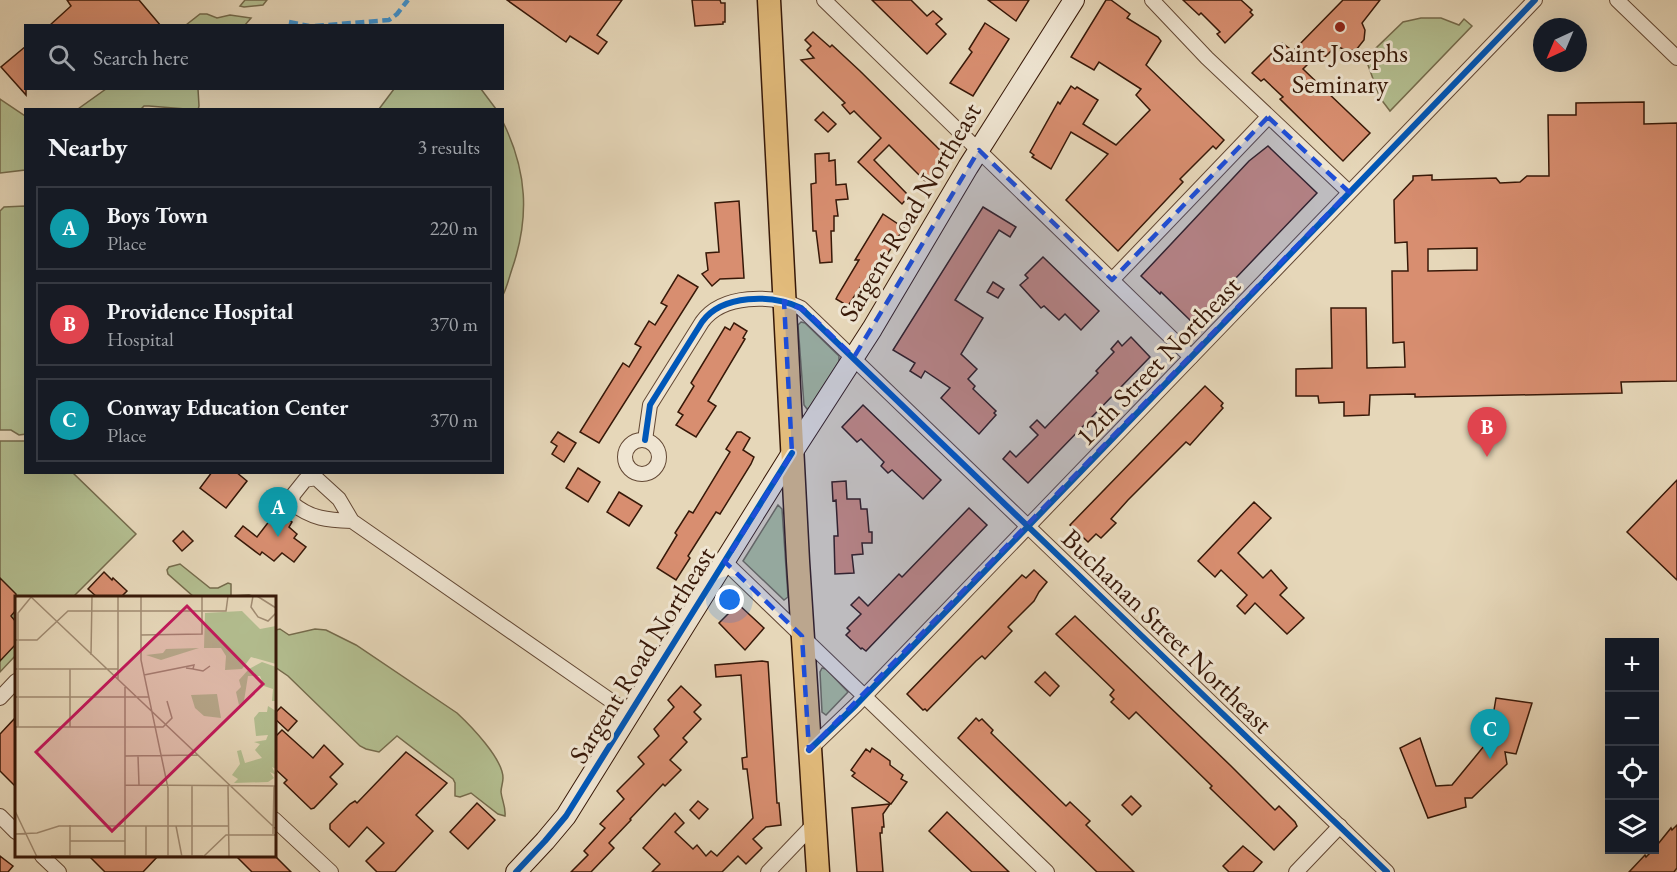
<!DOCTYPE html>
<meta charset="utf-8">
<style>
:root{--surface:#171b24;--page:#242831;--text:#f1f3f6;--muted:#9ea1a6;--line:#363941;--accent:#c59692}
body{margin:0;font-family:"EB Garamond",serif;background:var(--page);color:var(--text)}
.controls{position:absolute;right:18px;bottom:18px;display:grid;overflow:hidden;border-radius:0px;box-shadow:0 6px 24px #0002}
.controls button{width:54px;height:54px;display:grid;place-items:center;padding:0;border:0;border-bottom:2px solid var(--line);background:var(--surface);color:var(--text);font:30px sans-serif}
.compass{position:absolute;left:1533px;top:18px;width:54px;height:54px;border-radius:50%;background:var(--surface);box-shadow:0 6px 24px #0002;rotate:224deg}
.you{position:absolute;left:730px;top:600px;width:21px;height:21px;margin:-15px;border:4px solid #fff;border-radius:50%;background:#1a73e8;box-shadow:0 0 0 9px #1a73e833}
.badge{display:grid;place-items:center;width:39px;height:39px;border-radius:50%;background:var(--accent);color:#fff;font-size:20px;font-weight:700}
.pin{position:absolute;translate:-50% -50px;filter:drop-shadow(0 2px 3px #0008)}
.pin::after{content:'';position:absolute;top:32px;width:21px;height:18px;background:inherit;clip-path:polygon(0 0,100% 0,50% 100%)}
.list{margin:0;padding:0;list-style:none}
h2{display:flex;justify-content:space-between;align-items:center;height:78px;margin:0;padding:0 24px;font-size:26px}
h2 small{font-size:20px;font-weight:400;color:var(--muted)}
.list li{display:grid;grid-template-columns:39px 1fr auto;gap:18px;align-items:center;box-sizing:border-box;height:84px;margin:0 12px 12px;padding:0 12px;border:2px solid var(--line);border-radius:0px}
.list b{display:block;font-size:22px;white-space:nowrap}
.list p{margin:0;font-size:20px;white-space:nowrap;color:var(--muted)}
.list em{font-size:20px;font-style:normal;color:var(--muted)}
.icon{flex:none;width:33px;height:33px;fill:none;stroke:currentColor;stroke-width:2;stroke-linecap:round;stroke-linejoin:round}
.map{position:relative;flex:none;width:1677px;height:872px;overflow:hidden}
.search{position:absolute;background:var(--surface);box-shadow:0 6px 24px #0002;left:24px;top:24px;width:480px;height:66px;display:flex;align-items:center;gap:15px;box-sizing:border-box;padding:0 21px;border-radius:0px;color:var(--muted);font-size:22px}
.panel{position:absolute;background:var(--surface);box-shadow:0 6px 24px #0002;left:24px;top:108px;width:480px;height:366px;border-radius:0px}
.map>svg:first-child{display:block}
</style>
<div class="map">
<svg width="1677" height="872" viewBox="0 0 1677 872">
<rect width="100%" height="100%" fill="#e6d7b9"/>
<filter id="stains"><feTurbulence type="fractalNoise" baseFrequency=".00333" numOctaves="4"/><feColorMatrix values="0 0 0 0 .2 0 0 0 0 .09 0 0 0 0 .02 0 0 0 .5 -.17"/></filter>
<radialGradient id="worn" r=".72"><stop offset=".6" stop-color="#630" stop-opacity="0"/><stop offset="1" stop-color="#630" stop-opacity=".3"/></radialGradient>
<g fill="#b3be90" stroke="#756b4c" stroke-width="1.5">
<polygon points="245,0 267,0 263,5 244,7 240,6"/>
<polygon points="200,14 207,14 217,18 230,15 251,18 245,25 186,25"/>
<polygon points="1421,18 1441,18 1459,25 1464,19 1472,26 1390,111 1380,98 1368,65 1375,49 1403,22"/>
<polygon points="106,89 198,89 199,106 198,110 149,106 144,106 141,109 78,109"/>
<polygon points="394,89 481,89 496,109 379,109"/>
<polygon points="0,99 25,116 25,170 0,173"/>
<path d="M503 122C527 171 530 217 512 269 509 278 507 287 503 295Z"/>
<polygon points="25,206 26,434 19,435 11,430 0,430 0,211 4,207"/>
<polygon points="801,322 805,323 839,356 839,362 810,407 807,409 804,405 798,325"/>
<polygon points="0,441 25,441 26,472 73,473 136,534 73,597 16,598 16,655 0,672"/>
<polygon points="778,505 782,509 788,597 784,600 743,561"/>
<polygon points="180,564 210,588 218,588 228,583 231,584 231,596 249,595 256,597 194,597 168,574 167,570 169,567"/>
<path d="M280 629 289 635 315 629 326 630 356 645 457 713C471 726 503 759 503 778 503 783 501 787 501 792 502 801 506 807 505 816L498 814 471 793 460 797 455 796V783L453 779 397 736 379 752 366 749 360 746 288 676 275 667V630Z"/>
<polygon points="822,668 826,669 848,692 826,715 822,712 820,672"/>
</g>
<g fill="#d88e70" stroke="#371808" stroke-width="1.5" fill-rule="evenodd">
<polygon points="67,0 139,0 161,26 49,26 71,6"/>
<polygon points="507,0 622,0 597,35 607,42 598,54 570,36 566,42"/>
<polygon points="692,0 720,0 721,3 725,3 725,22 723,22 723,24 695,26"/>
<polygon points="872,0 911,0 927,16 933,11 942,19 936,24 946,34 927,54"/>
<polygon points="988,0 1029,0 1016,21"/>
<polygon points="1106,0 1111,0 1130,14 1127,18 1158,37 1161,41 1146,65 1224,140 1216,149 1213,146 1180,179 1183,182 1118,251 1066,200 1108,154 1071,132 1051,169 1032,157 1034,155 1030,152 1058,102 1060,104 1071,86 1075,89 1077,87 1098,100 1083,124 1116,145 1150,110 1136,95 1141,89 1099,62 1094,70 1071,57"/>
<polygon points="1183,0 1241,0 1252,10 1250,12 1253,15 1225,43 1217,34 1220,32 1201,13 1199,15"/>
<polygon points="1343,0 1380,0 1362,23 1365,30 1364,40 1356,50 1348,51 1336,46 1324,58 1319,53 1303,69 1370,133 1343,161 1280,99 1283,97 1264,79 1261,81 1252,73 1282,43 1293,51"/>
<polygon points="985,23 1009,39 973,96 950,83 972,52 969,49"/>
<polygon points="813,32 830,47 832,45 860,71 946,156 934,169 936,171 926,182 889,145 874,160 909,196 902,204 858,162 881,138 854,111 850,114 842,105 845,103 801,60 814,58 807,50 811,46 805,40"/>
<polygon points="26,46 26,95 1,67"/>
<path d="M1644 102V124L1677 123V381L1621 382 1622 393 1415 397V394L1370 395 1369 415 1344 416V402L1319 403 1318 396H1296V369L1332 368 1331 308H1366L1367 368 1405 367 1404 342 1393 343 1392 271H1408L1407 242 1395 243 1394 200 1413 180V176L1432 175V180L1496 178 1500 183 1520 182 1527 176H1549L1548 115H1576V103ZM1477 248V270L1428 271V249Z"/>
<polygon points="823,112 836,124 828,132 815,120"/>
<polygon points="1268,146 1317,193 1193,323 1161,292 1160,294 1141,276 1249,161"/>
<polygon points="829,153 829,161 835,160 836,185 846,184 848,199 836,200 838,216 834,216 834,231 831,231 832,262 820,263 816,231 813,231 811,184 816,183 815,154"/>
<polygon points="739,201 744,278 720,279 712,286 702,274 708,270 706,253 719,252 715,203"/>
<polygon points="983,207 1016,227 1010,237 999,230 955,300 983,318 961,354 977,369 968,379 975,386 973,389 996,411 994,413 996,415 979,434 941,398 950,388 925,371 921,378 910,371 915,363 893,350"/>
<polygon points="883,214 904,228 868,285 863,283 848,306 836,299 838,295 859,260 855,260"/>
<polygon points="1043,257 1099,311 1081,330 1065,314 1059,320 1044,306 1041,308 1020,285 1028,278 1025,275"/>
<polygon points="678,275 698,287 599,443 580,432 623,363 629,367 641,347 635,344 649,321 655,325 667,306 661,303"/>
<polygon points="993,282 1004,289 998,298 987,292"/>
<polygon points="734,323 747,331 743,338 745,339 708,401 716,406 696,437 676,425 683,415 678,412 694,386 691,383 725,327 730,330"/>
<polygon points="1131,337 1150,357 1028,483 1003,459 1010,451 1016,457 1038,435 1030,427 1037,420 1045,428 1098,373 1096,371 1114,352 1111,349 1118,341 1122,346"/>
<polygon points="1205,386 1223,403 1221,406 1223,408 1190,445 1186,442 1128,500 1111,519 1116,523 1101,538 1096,534 1088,542 1070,525"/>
<polygon points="863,405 941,480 923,499 892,470 888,473 881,466 884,462 861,439 857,442 842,427"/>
<polygon points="558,432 576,443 564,462 552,454 557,446 551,442"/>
<polygon points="737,432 741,432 750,438 743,450 754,457 751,464 720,514 716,512 688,556 690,558 676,580 657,568 677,535 675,533 689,511 693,513 730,452 726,449"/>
<polygon points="578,468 600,482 588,502 566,488"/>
<polygon points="212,472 236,472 247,481 226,508 200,488"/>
<polygon points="1677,480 1677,580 1627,532"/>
<polygon points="846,481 847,499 860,499 861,509 867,509 869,532 872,532 872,543 862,543 863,554 852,555 854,573 835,574 834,536 838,536 836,500 833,501 832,482"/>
<polygon points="619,492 642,506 629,526 607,512"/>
<polygon points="1254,502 1271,518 1238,553 1263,578 1271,570 1287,588 1280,595 1304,618 1287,634 1255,603 1245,614 1237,606 1247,595 1221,570 1215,577 1198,561"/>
<polygon points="969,508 987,525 866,651 862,648 861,649 846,635 850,631 847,628 861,614 851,605 859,597 868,606 899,574 902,577 904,575"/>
<polygon points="277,511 292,522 289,527 297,534 294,538 306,547 294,562 282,553 274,561 262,552 260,555 235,536 243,526 257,537"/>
<polygon points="183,531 193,541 182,551 173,541"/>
<polygon points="1034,570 1047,582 1039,592 1034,601 1008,627 1012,631 985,659 982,656 976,661 927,711 925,709 923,710 907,694 1022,575 1026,578"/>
<polygon points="104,572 112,580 113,578 127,591 121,597 97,597 88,589"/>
<polygon points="0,578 16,594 16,610 11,616 16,622 16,644 0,661"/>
<polygon points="738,604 764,628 745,650 719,623"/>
<polygon points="1075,616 1231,766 1275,810 1279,806 1295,822 1297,826 1274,850 1210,788 1212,786 1136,712 1129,719 1111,702 1114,699 1110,695 1114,690 1056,634"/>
<polygon points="762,661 768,662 777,803 779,803 781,825 766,827 753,839 762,848 746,864 738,856 722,872 652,872 660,864 643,848 675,813 684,823 675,832 693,849 697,845 706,856 711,851 717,856 753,818 747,769 743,769 742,758 747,757 741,675 716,677 715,665"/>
<polygon points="1045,672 1059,686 1050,696 1035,682"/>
<polygon points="681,686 701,705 694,712 701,719 683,738 687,742 670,760 681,770 665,786 663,784 630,819 631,820 609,843 614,848 591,872 571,872 588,855 584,851 605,828 600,824 624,799 617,791 644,764 638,757 659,736 654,729 674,707 668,700"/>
<polygon points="1496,698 1532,703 1516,754 1505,752 1507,764 1472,798 1465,798 1466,807 1428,818 1400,748 1420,738 1436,786 1452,785 1489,740"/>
<polygon points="281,707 297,721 288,731 274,718 274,714"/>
<polygon points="16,717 16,787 0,771 0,734"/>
<polygon points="976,718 979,721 982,719 993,730 991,733 1066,806 1070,802 1090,821 1086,825 1134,872 1097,872 958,738"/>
<polygon points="282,730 313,758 324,745 343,764 330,777 337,784 314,808 311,809 284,783 287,780 274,768 274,738"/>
<polygon points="872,748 890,761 890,765 903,775 901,779 907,782 891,804 852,776 855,773 851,770 866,749 870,752"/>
<polygon points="406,752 447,783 416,815 433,831 395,872 377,872 366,861 384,843 367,827 349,847 330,829 330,824 350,804 355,801 357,803"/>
<polygon points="1131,796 1141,806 1132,815 1122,805"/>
<polygon points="698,801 708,809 699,819 690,810"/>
<polygon points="477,803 495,820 468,849 450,832"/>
<polygon points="890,804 883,814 884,827 882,827 882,833 880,833 883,872 857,872 852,808"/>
<polygon points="947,812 972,836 1009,872 972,872 929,831"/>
<polygon points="1677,825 1677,868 1674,872 1629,872 1645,855 1646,857 1654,849 1671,828 1672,830"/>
<polygon points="1243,846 1262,862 1253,872 1229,872 1223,866"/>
<polygon points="88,855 159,855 143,872 105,872"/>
<polygon points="235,855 274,855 291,872 252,872"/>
<polygon points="0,856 13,866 8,872 0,872"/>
</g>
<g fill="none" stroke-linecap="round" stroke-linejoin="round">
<g stroke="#634834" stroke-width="16">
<g id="street">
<polyline points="824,0 1191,357"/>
<polyline points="1152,0 1207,58 1349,192"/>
<polyline points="1617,0 1677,58"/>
<polyline points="1112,280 1268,117"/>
<path d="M645 440 650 405 702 322C722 294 772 294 801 308L1387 872"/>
<circle cx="642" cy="457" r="17"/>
<path d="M352 521 339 499 316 478 305 480 293 495 292 503C311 519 328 520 352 521L630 714"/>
<polyline points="725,562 1047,872"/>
<polyline points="0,698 16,681"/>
<polyline points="809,750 856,705 1535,0"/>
<polyline points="0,816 16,832"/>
<polyline points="274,819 331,872"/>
<polyline points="42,856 59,872"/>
<polyline points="768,872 814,824"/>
<polyline points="1296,872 1340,826"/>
</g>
</g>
<g stroke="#371808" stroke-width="22">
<polyline id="secondary" points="516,872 545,841 566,816 792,453 872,329 968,167 1074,0"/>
</g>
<g stroke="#371808" stroke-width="25">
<polyline id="primary" points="769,0 798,561 818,872"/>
</g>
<use href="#street" stroke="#efe5d2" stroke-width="14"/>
<use href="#secondary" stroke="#efe5d2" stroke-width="20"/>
<use href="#primary" stroke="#e3bc7c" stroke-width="22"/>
<g stroke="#3e93d1" stroke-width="4.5" stroke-dasharray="9 4.5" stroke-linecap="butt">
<polyline points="289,22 309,26"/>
<polyline points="315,26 389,20 397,14 408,0"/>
</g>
<g stroke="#efe5d2" stroke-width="10">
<g id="cycleway">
<path d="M645 440 650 405 702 322C722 294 772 294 801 308L1387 872"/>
<polyline points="809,750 856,705 1535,0"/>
<polyline points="516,872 545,841 566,816 792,453"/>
</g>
</g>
<use href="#cycleway" stroke="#0057b8" stroke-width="6"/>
</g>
<path fill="#1d4ed8" fill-opacity="0.2" stroke="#1d4ed8" stroke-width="4.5" stroke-dasharray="12 8" stroke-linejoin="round" d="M1268 117 1349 192 809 750 802 636 725 562 792 453 784 301 806 311 854 357 979 150 1112 280Z"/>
<circle fill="#8f2418" stroke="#efe5d2" stroke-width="2" cx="1340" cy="27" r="6"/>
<g text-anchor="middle" stroke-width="6" stroke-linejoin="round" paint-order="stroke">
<g font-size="27" fill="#371808" stroke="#efe5d2">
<text x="1340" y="62">Saint Josephs<tspan x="1340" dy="31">Seminary</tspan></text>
</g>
<g font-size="27" fill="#371808" stroke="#efe5d2">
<text transform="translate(910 212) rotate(-59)" y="9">Sargent Road Northeast</text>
<text transform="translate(1158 361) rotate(-46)" y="9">12th Street Northeast</text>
<text transform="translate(1167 631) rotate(44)" y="9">Buchanan Street Northeast</text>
<text transform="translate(642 655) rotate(-58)" y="9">Sargent Road Northeast</text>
</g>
</g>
<g transform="translate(15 596)">
<rect width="261" height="261" fill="#e6d7b9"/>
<path d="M227 15 245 33 261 30V68L236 61 227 73 210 74 211 60 206 52H189L190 17ZM184 52 146 64 131 59 148 57 151 53ZM247 66 261 71V105H257L258 93 249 90 245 80H233L229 105 224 109 221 96 226 91 224 84 234 73ZM202 98 206 122 189 120 180 112 176 99ZM253 110 261 115V173L257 171 261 179 255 176 259 182 253 186 219 187 223 183 217 179 225 168 222 155 226 154 230 167 247 162 240 154 245 148 239 146 251 144 253 139 241 140 239 122 244 116H252Z" fill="#b3be90"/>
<path fill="none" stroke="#a08b72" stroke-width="1.5" d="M15 0 261 233M103 0V84M126 0V64L153 192V261M238 0 236 11 243 21 253 25 261 17M242 0 261 12M126 39 187 38V0M0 44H22L53 15H211L213 0M76 59 77 0M0 73H103M55 73V131M178 73 188 75 195 70M129 79 179 69 178 73 171 72M0 101H134M0 131H148L157 122 152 105M3 131V17L17 0M110 160 183 159M123 160 124 189M110 189 261 190M177 190V261M213 190 214 261M0 215 22 261M55 229V261M131 230V261M161 230 167 261M0 238 22 237 44 230H213M258 238 259 190M55 245H110M36 260H188M110 261V91M188 261 211 239H261"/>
<path fill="#c2185b" fill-opacity="0.15" stroke="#c2185b" stroke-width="3" d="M172 10 248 88 97 235 21 156Z"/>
<rect width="261" height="261" fill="none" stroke="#371808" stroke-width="3"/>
</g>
<rect width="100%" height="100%" filter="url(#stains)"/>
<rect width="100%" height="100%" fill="url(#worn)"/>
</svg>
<div class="controls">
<button>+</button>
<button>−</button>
<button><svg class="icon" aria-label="locate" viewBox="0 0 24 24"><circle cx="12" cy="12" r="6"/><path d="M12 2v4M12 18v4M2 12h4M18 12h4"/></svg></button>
<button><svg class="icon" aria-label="layers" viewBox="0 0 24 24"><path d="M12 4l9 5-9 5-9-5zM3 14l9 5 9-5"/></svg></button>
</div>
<svg class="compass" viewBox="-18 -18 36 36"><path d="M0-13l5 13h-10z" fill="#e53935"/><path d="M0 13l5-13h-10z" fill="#9ea1a6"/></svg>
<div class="you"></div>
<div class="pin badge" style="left:278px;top:537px;background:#0f9aa8">A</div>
<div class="pin badge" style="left:1487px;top:457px;background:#e0444e">B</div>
<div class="pin badge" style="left:1490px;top:759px;background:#0f9aa8">C</div>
<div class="search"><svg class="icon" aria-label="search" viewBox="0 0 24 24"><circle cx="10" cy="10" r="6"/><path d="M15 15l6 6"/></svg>Search here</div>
<section class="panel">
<h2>Nearby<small>3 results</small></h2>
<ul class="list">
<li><span class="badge" style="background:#0f9aa8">A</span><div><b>Boys Town</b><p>Place</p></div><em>220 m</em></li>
<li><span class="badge" style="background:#e0444e">B</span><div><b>Providence Hospital</b><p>Hospital</p></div><em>370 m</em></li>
<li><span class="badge" style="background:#0f9aa8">C</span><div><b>Conway Education Center</b><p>Place</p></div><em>370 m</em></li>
</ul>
</section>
</div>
